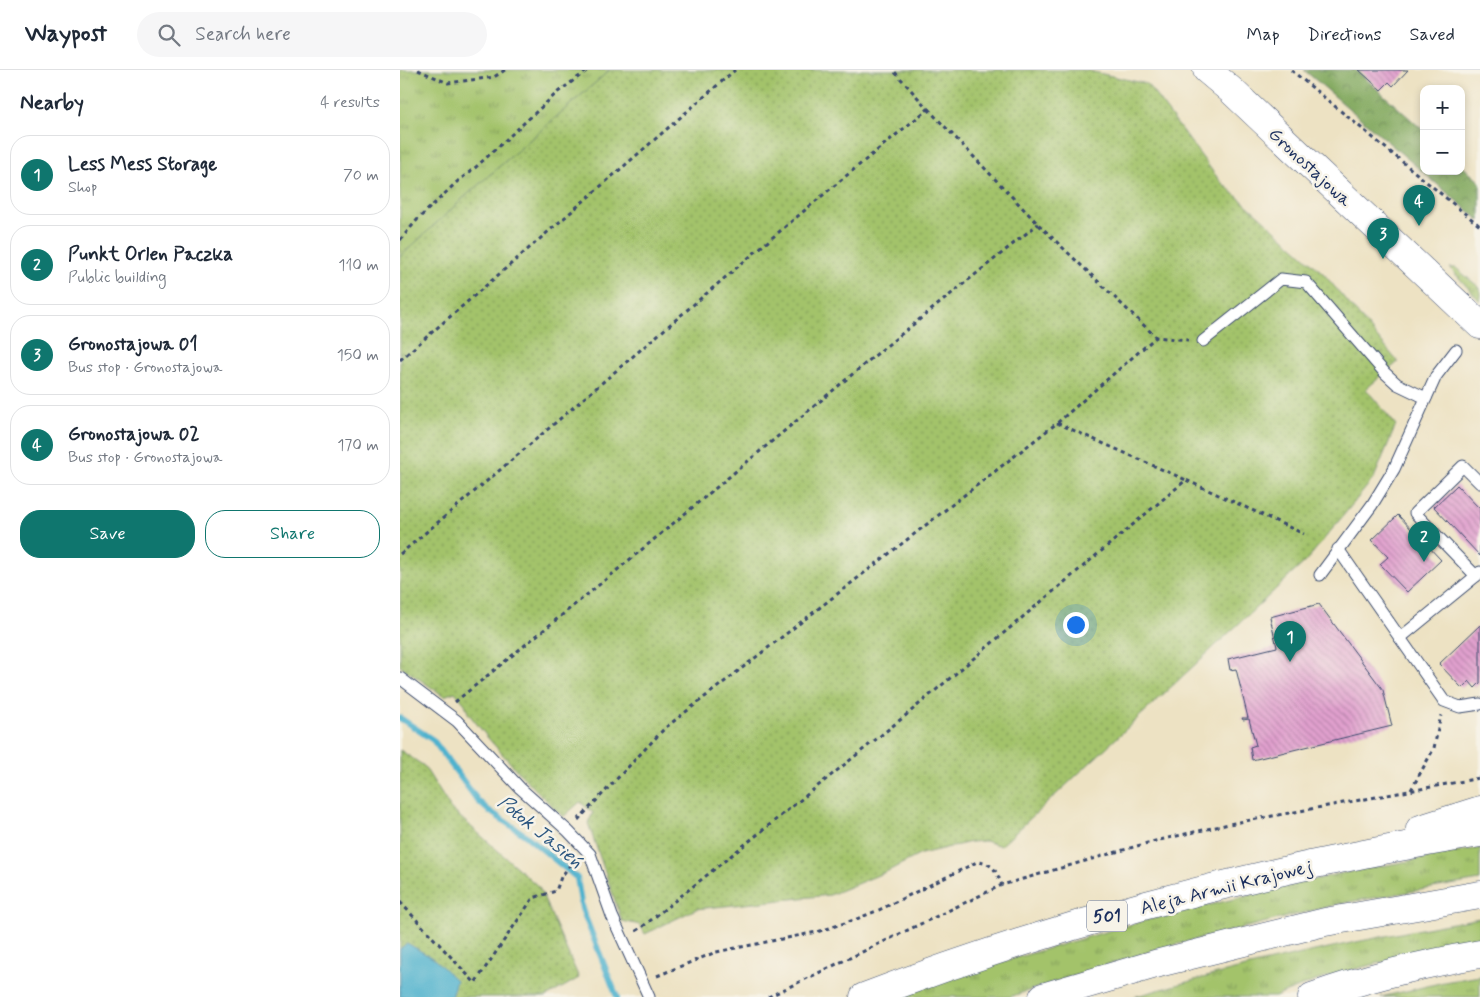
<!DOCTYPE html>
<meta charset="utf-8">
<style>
:root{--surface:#fff;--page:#f6f6f7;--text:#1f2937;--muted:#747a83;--line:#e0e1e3;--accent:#0f766e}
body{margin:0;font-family:Mynerve,sans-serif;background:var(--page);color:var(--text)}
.controls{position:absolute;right:15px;top:15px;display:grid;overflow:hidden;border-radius:10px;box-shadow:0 2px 8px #0003}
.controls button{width:45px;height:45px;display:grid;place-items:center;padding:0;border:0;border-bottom:1px solid var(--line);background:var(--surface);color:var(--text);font:25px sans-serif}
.you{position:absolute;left:675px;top:554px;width:18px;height:18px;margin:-12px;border:4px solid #fff;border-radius:50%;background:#1a73e8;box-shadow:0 0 0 8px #1a73e833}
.badge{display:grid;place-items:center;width:32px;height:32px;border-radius:50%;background:var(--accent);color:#fff;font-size:16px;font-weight:700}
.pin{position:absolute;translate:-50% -41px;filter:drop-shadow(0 1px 2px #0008)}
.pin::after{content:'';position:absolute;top:26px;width:18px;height:15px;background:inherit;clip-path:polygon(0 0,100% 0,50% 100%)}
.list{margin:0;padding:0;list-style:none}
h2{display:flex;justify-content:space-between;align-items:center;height:65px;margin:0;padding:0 20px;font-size:21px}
h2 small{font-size:16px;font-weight:400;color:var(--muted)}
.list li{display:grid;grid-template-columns:32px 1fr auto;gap:15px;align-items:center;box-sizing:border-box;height:80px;margin:0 10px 10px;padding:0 10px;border:1px solid var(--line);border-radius:20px}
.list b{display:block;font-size:19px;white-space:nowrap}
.list p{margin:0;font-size:16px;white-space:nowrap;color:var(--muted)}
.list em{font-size:16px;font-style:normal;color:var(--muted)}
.actions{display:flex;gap:10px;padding:15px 20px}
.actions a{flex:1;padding:11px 0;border:1px solid var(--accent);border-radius:20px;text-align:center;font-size:18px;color:var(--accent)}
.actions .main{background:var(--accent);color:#fff}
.icon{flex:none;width:28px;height:28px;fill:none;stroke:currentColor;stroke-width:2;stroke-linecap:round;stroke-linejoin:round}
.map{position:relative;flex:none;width:1080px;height:927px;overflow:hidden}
header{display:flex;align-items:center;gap:30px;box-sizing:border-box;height:70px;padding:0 25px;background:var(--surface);border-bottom:1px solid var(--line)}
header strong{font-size:24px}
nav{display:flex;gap:28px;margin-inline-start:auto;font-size:18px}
.search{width:350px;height:45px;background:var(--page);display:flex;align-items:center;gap:12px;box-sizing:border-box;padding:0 18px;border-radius:28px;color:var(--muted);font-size:19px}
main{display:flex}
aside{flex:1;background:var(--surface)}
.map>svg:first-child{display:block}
</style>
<header>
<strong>Waypost</strong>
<div class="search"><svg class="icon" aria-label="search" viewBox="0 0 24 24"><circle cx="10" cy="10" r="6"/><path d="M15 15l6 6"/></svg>Search here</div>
<nav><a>Map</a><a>Directions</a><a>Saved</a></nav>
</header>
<main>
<aside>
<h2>Nearby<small>4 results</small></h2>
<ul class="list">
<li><span class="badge">1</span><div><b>Less Mess Storage</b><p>Shop</p></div><em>70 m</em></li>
<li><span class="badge">2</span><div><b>Punkt Orlen Paczka</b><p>Public building</p></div><em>110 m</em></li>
<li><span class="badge">3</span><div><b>Gronostajowa 01</b><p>Bus stop · Gronostajowa</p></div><em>150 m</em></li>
<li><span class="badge">4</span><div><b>Gronostajowa 02</b><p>Bus stop · Gronostajowa</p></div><em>170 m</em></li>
</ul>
<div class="actions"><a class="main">Save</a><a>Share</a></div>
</aside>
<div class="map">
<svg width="1080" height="927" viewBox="0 0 1080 927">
<defs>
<pattern id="grass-tufts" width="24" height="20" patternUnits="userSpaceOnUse" patternTransform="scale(1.25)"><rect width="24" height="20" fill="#a3c36b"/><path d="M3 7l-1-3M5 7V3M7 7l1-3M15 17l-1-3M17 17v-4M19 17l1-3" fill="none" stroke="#849f5b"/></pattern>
<pattern id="forest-crowns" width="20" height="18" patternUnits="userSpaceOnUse" patternTransform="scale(1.25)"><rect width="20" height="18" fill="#82a95f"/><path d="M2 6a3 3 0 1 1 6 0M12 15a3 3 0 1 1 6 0" fill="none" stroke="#6a8a52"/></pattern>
<pattern id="park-dots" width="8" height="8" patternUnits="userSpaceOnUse" patternTransform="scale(1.25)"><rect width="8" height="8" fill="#a3c36b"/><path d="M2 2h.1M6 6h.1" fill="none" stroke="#849f5b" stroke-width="1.8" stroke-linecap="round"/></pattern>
<pattern id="building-back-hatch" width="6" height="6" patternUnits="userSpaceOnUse" patternTransform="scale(1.25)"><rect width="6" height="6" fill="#e1a0ce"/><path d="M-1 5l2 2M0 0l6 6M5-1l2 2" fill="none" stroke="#b683aa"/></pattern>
</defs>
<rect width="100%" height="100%" fill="#f7f3e8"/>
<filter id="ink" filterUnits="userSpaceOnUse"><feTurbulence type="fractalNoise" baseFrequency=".02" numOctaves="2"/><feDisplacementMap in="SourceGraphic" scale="10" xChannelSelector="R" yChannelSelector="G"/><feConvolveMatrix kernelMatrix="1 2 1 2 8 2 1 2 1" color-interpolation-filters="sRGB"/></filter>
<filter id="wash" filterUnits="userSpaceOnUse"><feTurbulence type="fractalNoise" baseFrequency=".0096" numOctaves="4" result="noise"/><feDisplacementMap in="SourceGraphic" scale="20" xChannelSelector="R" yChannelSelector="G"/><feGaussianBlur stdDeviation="1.12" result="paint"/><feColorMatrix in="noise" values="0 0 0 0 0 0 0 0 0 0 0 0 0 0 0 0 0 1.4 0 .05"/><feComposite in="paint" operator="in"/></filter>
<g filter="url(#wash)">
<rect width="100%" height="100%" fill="#ede2c3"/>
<g fill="url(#grass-tufts)" stroke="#5f7964">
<polygon points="0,0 210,0 69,123 0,187"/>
<polygon points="1050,198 1056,198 1080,218 1080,231"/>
<polygon points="1080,778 1080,810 943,833 754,880 609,927 501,927 560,904 743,851 938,804"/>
<path d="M1080 848V872C1012 886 938 898 875 927H733C847 894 963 869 1080 848Z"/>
<polygon points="1080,906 1080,927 981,927 1044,912"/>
</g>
<polygon fill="url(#forest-crowns)" stroke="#4e6c5e" points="904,0 956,0 1024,61 1024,101 1061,101 1061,95 1080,112 1080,151"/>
<g fill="url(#park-dots)" stroke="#5f7964">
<polygon points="210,0 685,0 747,14 820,111 923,203 998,292 966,319 996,355 974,408 907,490 601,776 585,771 571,772 521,784 488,801 430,825 296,839 245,864 240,855 222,851 188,753 193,743 180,732 163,747 120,704 88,668 68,643 65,634 55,622 44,626 0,596 0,187 69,123"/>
<polygon points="0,680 24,696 51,739 139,817 179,908 146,927 0,927"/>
</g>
<polygon fill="#50b2ce" stroke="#367096" points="7,873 34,889 56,910 51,927 0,927 0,879"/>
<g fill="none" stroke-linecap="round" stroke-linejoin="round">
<polyline stroke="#50b2ce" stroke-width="6" points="0,648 33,670 78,731 88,740 125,765 177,808 182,839 217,927"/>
</g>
<g id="blocks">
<g fill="url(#building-back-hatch)">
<polygon points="959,0 1008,0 993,16 989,12 981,20"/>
<polygon points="1057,415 1080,439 1080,486 1034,437"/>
<polygon points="998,445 1015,463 1016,461 1027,473 1026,474 1041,490 1007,522 980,494 988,487 972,470"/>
<polygon points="919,534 983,620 992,656 852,690 850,677 856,675 854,668 849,649 843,650 842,648 848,648 836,599 830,600 828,589 877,577 870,547"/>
<polygon points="1080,555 1080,613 1075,618 1069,611 1062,618 1039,594"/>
</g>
</g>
</g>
<g filter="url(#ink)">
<use href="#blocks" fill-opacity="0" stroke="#3a4a6d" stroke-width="1"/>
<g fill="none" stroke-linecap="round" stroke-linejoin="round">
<g stroke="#3a4a6d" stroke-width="13">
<g id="service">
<polyline points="803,271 881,209 906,212 985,303 997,314 1026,328"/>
<polyline points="1080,413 1063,396 1015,443 1076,506 1080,502"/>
<polyline points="938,479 1000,568 1076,506"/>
<polyline points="920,505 972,435 994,399 1036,306 1056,280"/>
<polyline points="1000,568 1044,631 1060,637 1080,634"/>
<polyline points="0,608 57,651 120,718 168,761 190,784 212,846 249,927"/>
</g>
</g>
<g stroke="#3a4a6d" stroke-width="29">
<g id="tertiary">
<polyline points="807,0 832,21 1080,255"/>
<path d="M912 927C967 907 1023 894 1080 884"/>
</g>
</g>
<g stroke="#3a4a6d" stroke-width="29">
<g id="primary">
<polyline points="1020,759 1080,740"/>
<path d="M464 927C623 867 787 819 954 786 996 777 1038 770 1080 763"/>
<polyline points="643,927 759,893 925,852 1080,825"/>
</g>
</g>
<g stroke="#3a4a6d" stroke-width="3" stroke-dasharray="4 4" stroke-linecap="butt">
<polyline points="18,0 48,13 94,7 105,0"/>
<polyline points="891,0 1080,156"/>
<polyline points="528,39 638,154 756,267 788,270"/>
<polyline points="0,170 18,149 58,111 76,97 158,22 188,0"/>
<polyline points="0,290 335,0"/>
<polyline points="657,353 786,410"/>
<path d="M0 484C177 337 349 183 528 39L493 0"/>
<polyline points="55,632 210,506 484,278 638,154"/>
<polyline points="1011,720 1034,678 1041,645"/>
<polyline points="178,750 265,658 657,353 756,267"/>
<polyline points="0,832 75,913 133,828 156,821 161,807 175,789"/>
<polyline points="236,861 241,858 505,646 786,410 904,464"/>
<path d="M257 906 316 882 417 862 454 850 479 840 577 792C594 794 595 799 602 815"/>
<polyline points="368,927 602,815 751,772 829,754 1080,708"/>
</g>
<use href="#service" stroke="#fff" stroke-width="11"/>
<use href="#tertiary" stroke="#fff" stroke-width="28"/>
<use href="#primary" stroke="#fff" stroke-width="28"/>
</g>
</g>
<g text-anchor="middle" stroke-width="5" stroke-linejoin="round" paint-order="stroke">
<rect fill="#f7f3e8" stroke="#5d6a87" stroke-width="1" x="687" y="830.5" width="40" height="31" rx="4"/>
<g font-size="18" font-weight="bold" fill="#1b2f5e">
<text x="707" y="852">501</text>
</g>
<g font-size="19" fill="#1b2f5e" stroke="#f7f3e8">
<text transform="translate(911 96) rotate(43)" y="7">Gronostajowa</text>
<text transform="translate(826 816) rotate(-14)" y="7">Aleja Armii Krajowej</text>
</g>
<g font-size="20" font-style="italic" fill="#2b5680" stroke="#f7f3e8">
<text transform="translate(141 761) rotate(39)" y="7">Potok Jasień</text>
</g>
</g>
</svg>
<div class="controls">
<button>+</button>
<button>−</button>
</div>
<div class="you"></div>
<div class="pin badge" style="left:890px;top:592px">1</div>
<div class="pin badge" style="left:1024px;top:492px">2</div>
<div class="pin badge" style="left:983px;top:189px">3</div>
<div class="pin badge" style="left:1019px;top:156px">4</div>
</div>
</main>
